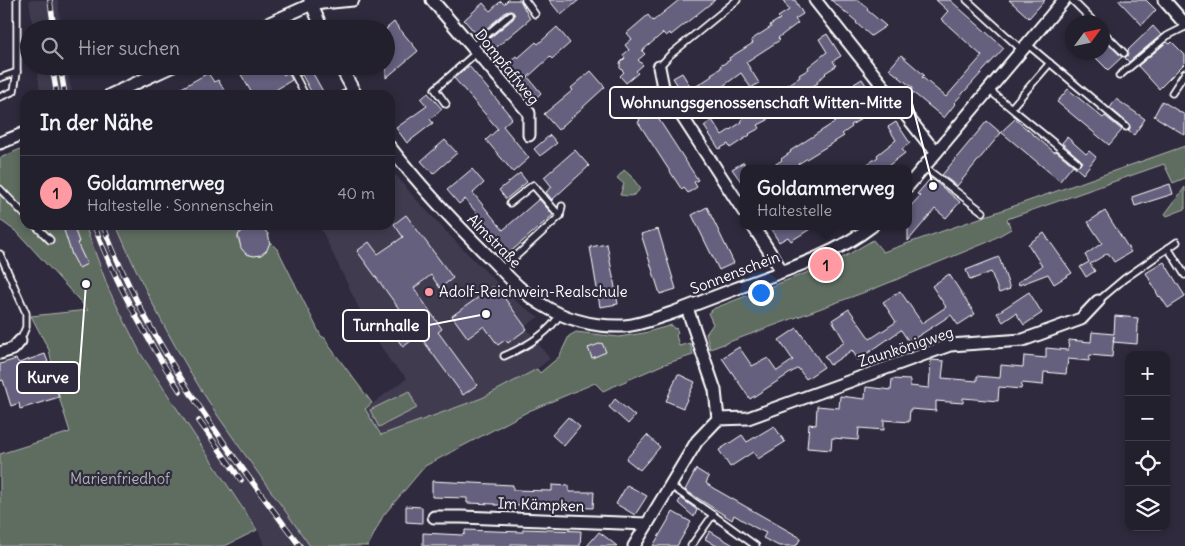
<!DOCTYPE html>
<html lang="de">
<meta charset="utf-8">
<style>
:root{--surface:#23202e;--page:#2f2d3a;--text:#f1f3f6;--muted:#a3a3aa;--line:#403e4a;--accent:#ff9aa2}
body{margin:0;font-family:Delius,sans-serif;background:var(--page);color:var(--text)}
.controls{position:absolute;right:15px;bottom:15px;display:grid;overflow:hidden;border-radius:10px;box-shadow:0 2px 8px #0003}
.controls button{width:45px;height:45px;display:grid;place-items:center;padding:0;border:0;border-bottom:1px solid var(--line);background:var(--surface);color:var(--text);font:25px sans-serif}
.compass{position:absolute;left:1065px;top:15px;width:45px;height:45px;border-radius:50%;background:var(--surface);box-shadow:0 2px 8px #0003;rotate:57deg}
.you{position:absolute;left:760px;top:292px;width:18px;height:18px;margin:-12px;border:4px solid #fff;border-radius:50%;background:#1a73e8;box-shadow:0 0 0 8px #1a73e833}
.badge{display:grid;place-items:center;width:32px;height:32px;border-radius:50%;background:var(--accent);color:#111;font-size:16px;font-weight:700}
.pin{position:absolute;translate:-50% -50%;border:2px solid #fff;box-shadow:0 1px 5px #0006}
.popup{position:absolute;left:740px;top:165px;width:172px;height:65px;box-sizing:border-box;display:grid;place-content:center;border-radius:10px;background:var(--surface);filter:drop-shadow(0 1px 4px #0005);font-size:16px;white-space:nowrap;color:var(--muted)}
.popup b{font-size:19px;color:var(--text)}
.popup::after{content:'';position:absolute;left:50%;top:100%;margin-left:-10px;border:10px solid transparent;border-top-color:var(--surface)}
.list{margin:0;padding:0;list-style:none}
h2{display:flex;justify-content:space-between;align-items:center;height:65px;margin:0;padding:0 20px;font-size:21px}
h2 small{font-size:16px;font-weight:400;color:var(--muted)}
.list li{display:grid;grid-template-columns:32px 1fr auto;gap:15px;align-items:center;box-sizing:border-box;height:75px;padding:0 20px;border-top:1px solid var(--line)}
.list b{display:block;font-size:19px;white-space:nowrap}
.list p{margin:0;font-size:16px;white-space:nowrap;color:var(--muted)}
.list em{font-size:16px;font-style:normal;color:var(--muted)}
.icon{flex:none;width:28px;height:28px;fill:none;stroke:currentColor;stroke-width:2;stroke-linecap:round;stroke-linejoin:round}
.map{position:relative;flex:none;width:1185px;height:546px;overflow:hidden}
.search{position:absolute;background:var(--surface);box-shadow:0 2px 8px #0003;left:20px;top:20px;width:375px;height:55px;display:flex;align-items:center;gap:12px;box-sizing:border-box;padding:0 18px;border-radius:28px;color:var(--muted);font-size:19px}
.panel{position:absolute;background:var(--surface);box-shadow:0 2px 8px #0003;left:20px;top:90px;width:375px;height:140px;border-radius:15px}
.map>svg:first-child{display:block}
</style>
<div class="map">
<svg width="1185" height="546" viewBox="0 0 1185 546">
<rect width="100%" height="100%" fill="#2f2a3d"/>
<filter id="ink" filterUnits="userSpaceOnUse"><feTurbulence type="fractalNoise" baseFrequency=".02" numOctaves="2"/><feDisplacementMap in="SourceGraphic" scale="10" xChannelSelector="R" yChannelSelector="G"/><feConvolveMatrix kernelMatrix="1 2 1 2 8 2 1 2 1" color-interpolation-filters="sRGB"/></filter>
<g filter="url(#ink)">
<g fill="#3f3a50">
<polygon points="29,0 58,0 61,29 33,29"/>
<polygon points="37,66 66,66 73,95 40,95"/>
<polygon points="390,168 414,197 457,243 517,302 539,317 525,326 550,359 537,369 482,398 381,435 365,409 407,378 391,363 363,317 319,225 390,225"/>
<polygon points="85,225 116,225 138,276 176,347 218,415 310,546 265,546 257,529 141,354 109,290"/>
</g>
<g fill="#5f6c61" stroke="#afb6b0">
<polygon points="1185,146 1185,178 1173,183 1164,164 1007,219 1011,229 988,242 876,288 710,349 706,334 713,324 708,313 715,308 837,261 873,240 883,252"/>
<polygon points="25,147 25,225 85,225 109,290 141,354 257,530 225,546 0,546 0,454 70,432 59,397 49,350 31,316 88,310 18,233 0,220 0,158"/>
<path d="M624 170 631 176 640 188C635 198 630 196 620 195L624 184 617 178Z"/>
<polygon points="1185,187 1185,209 1167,216 1165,214"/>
<path d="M116 225H255L242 232 240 231 237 239 239 240C242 252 248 257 261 255L270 242 278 250 321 336 325 338 330 347 372 403 365 409 381 435 482 398 537 369 540 373 559 357 569 336 576 332 619 337 644 333 672 325 674 329 676 328 678 333 676 335 679 346 690 343 693 355 662 365 603 391 595 383 529 411 425 466 383 516 368 546H310C280 503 248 460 218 416 178 356 144 291 116 225Z"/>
<polygon points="409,391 417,408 379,427 370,410"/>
</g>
<g fill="#65617e" stroke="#fff">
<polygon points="508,0 520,0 530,19 492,51 485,42 513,19 515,15 513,12 507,11 479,35 477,35 464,20 483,3 490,11 501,1 504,4"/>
<polygon points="549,0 579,0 561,15"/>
<polygon points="679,0 715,0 671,35 670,33 666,36 663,33 642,51 645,54 638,60 643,65 636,71 638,73 626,83 620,76 624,72 620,68 620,63 625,58 623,55 629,50 625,45 632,39 627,33 648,15 653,21"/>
<polygon points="783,0 795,0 803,14 795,19 798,23 778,38 780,40 746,62 759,83 751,88 741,73 701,102 698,98 689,103 673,78 682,73 692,89 712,76 711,74 721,68 720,66 730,60 729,58 753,43 751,40 771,27 770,25 780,19 778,17 789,10"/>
<polygon points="831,0 858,0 868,8 867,10 886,26 871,36 856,23 857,22"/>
<polygon points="936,0 950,0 1004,48 954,103 955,104 944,118 911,91 913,88 889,69 901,55 924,75 922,77 946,97 982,56 941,19 948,11"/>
<polygon points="1009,0 1045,0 1029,18"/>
<polygon points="1118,0 1146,0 1156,10 1142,25"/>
<polygon points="394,22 418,51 386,78 386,29"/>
<polygon points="1153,26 1161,35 1129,62 1125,58 1128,55 1128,50"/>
<polygon points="557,27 570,43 552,59 550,57 528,77 541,93 534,100 504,66 516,56 518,58 536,42 538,44"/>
<polygon points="827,34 841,56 833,61 836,66 825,73 826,74 817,81 818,83 808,89 809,90 767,118 768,120 758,125 760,128 749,134 750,135 730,148 728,144 719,149 704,126 712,120 722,135 742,122 741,120 760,106 759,104 800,77 799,75 809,69 808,67 827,52 819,39"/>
<polygon points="1102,38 1122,57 1108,70 1090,52 1102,52"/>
<polygon points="1167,42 1170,44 1172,42 1185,55 1185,63 1159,89 1138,66"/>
<polygon points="236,66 279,66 284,75 288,72 292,80 274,91 277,95 253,95"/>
<polygon points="296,66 317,66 311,70 325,95 313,95 302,75 300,76"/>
<polygon points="469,66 512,118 503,126 529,158 513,172 486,140 498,129 454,78"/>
<polygon points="591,71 605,87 558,130 544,114 573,90 571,88"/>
<polygon points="208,73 214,82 218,80 227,95 169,95"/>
<polygon points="862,79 880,106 872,102 867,105 871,110 860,117 861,119 851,125 852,127 842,134 844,136 798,164 799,166 794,169 768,169 782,160 781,159 791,152 790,151 835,122 834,120 853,106 851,104 862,97 854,84"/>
<polygon points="1068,89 1103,118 1105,116 1122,130 1109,145 1057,102"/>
<polygon points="428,93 442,109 430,119 433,123 407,143 396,128 427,106 421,99"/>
<polygon points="1116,99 1145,119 1134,135 1128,131 1130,128 1129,124 1110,108"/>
<polygon points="1162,101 1185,115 1185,135 1154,116"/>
<polygon points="647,109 650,114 654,112 698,180 694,182 697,187 688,193 684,188 682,190 638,122 640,120 637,115"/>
<polygon points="1015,119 1054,152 1056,151 1074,166 1080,165 1082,161 1062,143 1067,137 1086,154 1089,151 1096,157 1083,174 1073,165 1060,181 1001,132"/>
<polygon points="987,121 1001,133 957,186 942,175"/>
<polygon points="896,122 910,143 902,149 905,153 884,169 860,169 878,157 877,155 896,140 888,127"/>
<polygon points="550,135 557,143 540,156 534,149"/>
<polygon points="445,140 457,153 433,174 421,161"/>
<polygon points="575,150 589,166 552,200 546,192 552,187 544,177"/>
<polygon points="744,162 744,186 732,169"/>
<polygon points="472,169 484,183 473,193 503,230 539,199 553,215 508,254 494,237 496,236 465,199 459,204 447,190"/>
<polygon points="520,173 527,182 506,199 499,190"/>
<polygon points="931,178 960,202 946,218 935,209 908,241 908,209 920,196 917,194"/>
<polygon points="1170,184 1173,194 1135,206 1132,197"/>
<polygon points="707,207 734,263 719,270 692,215"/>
<polygon points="1105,211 1131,252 1114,262 1108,253 1090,264 1095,271 1086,277 1080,267 1089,262 1085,255 1102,243 1088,222"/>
<polygon points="406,215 453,278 440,288 431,275 414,288 442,329 438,332 477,385 463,395 419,335 403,347 393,333 408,321 357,251 369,242 378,254 403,237 394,224"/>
<polygon points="69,225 73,225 79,242 77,243 87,264 79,268 72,255 63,227"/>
<polygon points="255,225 263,228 268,234 270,242 267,250 261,255 254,256 246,254 241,248 238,235 247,227"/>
<polygon points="769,226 815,226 791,241 788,237 779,242"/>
<polygon points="658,229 676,289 660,294 641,234"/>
<polygon points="1044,233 1072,273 1054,284 1048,274 1019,285 1018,282 1042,266 1028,244"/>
<polygon points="607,244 618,304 600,307 590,247"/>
<polygon points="999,257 1010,289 999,293 991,272 970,280 966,270"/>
<polygon points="1164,262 1185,296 1185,297 1168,308 1160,296 1159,297 1146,273"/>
<polygon points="949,274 975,314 958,325 951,315 909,342 901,330 858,360 852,350 830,365 824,356 845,342 832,320 849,309 870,339 896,322 883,302 900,291 922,323 946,307 932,286"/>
<polygon points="493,287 498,294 500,292 527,329 508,343 505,340 498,345 484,326 468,338 452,316"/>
<polygon points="1029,292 1042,313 1024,325 1016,313 1003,322 997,313"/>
<polygon points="1115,316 1138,318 1137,326 1138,326 1137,344 1113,342 1114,336 1112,357 1090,355 1089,361 1068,359 1066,374 1044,372 1043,385 1022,383 1021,389 999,387 998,401 963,398 963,403 936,401 936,411 910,409 909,422 884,420 884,430 859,428 858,440 832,438 831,450 807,448 809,424 816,425 817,406 839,408 840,396 865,399 866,387 891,390 892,379 910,380 910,386 929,388 931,360 944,361 942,378 977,381 977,376 1000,378 1001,365 1023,367 1024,356 1046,358 1046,348 1068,350 1069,340 1091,342 1092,332 1114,334"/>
<polygon points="797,328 824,367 806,379 798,368 750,399 722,358 739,347 752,366 768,358 777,371 793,360 779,340"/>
<polygon points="602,343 606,352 592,358 588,348"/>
<polygon points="45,354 48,362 20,372 26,391 54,382 59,397 20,409 19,403 11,406 3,380 0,381 0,364 16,359 19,363"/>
<polygon points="678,374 695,382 683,408 666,401"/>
<polygon points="615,399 635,416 628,424 609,407"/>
<polygon points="568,417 580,427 564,446 552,435"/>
<polygon points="774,426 785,442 758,459 753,452 730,467 719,450 742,435 747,442"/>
<polygon points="647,435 660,447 640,470 626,459"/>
<polygon points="696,469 709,477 706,483 713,488 801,538 796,546 779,546 763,538 766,533 754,527 734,515 732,520 685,490"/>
<polygon points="432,481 513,485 513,490 552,491 552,485 569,486 569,492 594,492 593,508 495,505 495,504 467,503 467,498 432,497"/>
<polygon points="627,485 647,496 635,515 616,504"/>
<polygon points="681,498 697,510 694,517 678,503"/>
<polygon points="406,506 422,507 422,523 406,522"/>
<polygon points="673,512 691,522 677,546 653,546"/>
<polygon points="523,529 581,531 580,546 511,544 511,546 423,546 423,533 462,535 465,534 465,530 523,532"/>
<polygon points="710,531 718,536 735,546 717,546 705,539"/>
<polygon points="599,532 607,538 617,546 587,546"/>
</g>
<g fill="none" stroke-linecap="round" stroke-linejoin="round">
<g stroke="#fff" stroke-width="9">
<g id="lane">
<polyline points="525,0 535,14"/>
<polyline points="967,0 1022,50"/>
<polyline points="1072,0 1094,22"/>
<polyline points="1102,31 1124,53"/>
<polyline points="1027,44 1126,127"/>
<polyline points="472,47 510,15"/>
<polyline points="290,66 305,95"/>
<polyline points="659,67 670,55 737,0"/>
<polyline points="1119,76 1167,36 1185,27"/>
<polyline points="0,78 17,72 17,0"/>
<polyline points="989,90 1077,162"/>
<polyline points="1172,93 1185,73"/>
<polyline points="343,95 352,89"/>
<polyline points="0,97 14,91 17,72"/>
<polyline points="446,104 435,89 477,52"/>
<polyline points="1012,107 1050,63"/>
<polyline points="924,167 983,212"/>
<polyline points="0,189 25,215"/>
<polyline points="510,203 533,185 560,216"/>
<polyline points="35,225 50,240"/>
<polyline points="1168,248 1185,275"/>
<polyline points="0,254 26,313 26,327 20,341"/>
<polyline points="501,270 560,216 562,206"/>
<polyline points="1098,301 1124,279 1177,242"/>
<path d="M504 356C525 347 549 334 560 314"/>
<polyline points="671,486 713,515 691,546"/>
<polyline points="713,515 756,546"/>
</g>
</g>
<g stroke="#fff" stroke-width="15">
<g id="street">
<polyline points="310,0 322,29"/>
<polyline points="432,0 529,113 529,135"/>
<polyline points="815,0 928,143 937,151"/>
<polyline points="1164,0 1185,24"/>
<polyline points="256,29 312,4 353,0"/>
<polyline points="340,66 356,95"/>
<polyline points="659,67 663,87 744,212"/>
<polyline points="110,95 173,66"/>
<polyline points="0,143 25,133"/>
<path d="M390 147C420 186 453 221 488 256 505 273 521 292 541 304 566 320 596 327 624 326 641 325 656 318 672 313 693 305 714 297 735 289 782 271 832 257 872 226"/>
<polyline points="908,186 1064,0"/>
<polyline points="753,226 782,271"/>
<polyline points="0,353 13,349 20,341"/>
<polyline points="718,419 748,418 950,345 1023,340 1081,319 1098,301"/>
<polyline points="434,517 461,517 647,524"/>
<polyline points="634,546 697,441 718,419 715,390 687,308"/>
</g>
</g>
<use href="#lane" stroke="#2f2a3d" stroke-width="5.5"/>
<use href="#street" stroke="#2f2a3d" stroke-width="11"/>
<g stroke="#fff" stroke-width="5.5">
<g id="rail">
<polyline points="50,0 54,29"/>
<polyline points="52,66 57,95"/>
<polyline points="60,66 65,95"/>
<path d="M94 225C116 284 147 339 180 391"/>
<path d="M103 225C148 344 224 445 300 546"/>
<polyline points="199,421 241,480"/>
</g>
</g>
<use href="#rail" stroke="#2f2a3d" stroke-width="4" stroke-dasharray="11" stroke-linecap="butt"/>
</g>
</g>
<circle fill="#ff9aa2" stroke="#2f2a3d" stroke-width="2" cx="429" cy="292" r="5"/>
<g text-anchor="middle" stroke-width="4.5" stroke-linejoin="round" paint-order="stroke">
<g font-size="15" fill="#fff" stroke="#2f2a3d">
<text transform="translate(507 67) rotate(51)" y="5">Dompfaffweg</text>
<text transform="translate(494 241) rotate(45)" y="5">Almstraße</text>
<text transform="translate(735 273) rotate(-21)" y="5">Sonnenschein</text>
<text transform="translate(906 347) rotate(-18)" y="5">Zaunkönigweg</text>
<text transform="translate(541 505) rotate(2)" y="5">Im Kämpken</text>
</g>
<g font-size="15" fill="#fff" stroke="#2f2a3d" text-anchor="start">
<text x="439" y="297">Adolf-Reichwein-Realschule</text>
</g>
<g font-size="15" fill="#afb6b0" stroke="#2f2a3d">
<text x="120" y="484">Marienfriedhof</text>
</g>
</g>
<path fill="none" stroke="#fff" stroke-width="2" d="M933 186L912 103M486 314L429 325M86 284L79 377"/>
<g fill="#fff" stroke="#2f2a3d" stroke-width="2">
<circle cx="933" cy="186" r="5"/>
<circle cx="486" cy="314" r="5"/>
<circle cx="86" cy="284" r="5"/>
</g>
<g fill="#2f2a3d" stroke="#fff" stroke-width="2">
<rect x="610" y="87" width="302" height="31" rx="5"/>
<rect x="343" y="310" width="86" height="31" rx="5"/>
<rect x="17" y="362" width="62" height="31" rx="5"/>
</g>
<g font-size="16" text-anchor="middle" font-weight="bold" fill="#fff">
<text x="761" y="108">Wohnungsgenossenschaft Witten-Mitte</text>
<text x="386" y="331">Turnhalle</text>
<text x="48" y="383">Kurve</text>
</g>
</svg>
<div class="controls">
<button>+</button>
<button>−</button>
<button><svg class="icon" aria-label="locate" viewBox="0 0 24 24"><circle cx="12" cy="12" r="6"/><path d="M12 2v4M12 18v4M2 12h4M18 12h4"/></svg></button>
<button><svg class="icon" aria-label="layers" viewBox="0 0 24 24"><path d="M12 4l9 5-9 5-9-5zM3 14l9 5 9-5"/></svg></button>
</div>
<svg class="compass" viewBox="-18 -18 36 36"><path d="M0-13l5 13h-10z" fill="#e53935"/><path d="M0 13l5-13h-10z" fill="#a3a3aa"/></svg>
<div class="you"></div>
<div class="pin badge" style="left:826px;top:265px">1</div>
<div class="popup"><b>Goldammerweg</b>Haltestelle</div>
<div class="search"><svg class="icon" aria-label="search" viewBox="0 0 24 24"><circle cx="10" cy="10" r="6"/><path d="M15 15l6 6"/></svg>Hier suchen</div>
<section class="panel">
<h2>In der Nähe<small></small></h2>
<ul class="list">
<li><span class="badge">1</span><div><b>Goldammerweg</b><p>Haltestelle · Sonnenschein</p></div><em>40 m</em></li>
</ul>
</section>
</div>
